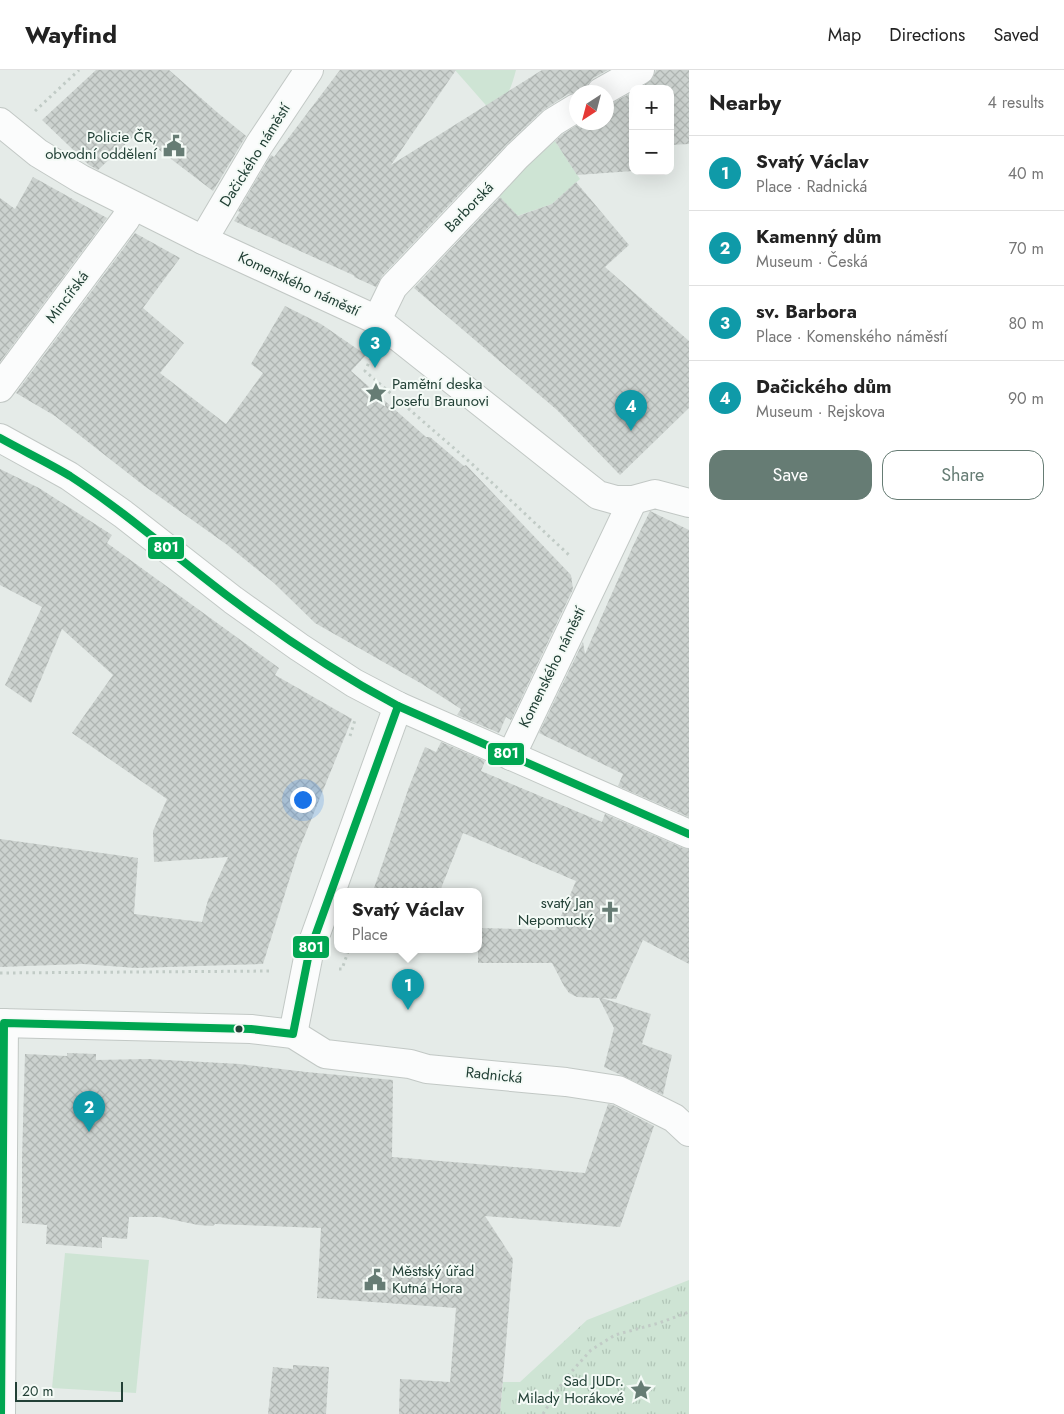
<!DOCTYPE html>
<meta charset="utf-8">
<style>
:root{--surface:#fff;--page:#f6f6f6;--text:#222;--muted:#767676;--line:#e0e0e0;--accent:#667c74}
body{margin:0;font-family:Jost,sans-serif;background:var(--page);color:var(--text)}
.controls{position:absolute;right:15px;top:15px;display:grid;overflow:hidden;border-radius:10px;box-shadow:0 5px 20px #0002}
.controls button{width:45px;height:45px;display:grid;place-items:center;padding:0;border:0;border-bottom:1px solid var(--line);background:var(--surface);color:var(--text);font:25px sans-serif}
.compass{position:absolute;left:569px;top:15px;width:45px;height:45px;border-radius:50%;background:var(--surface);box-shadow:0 5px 20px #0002;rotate:216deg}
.scale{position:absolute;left:15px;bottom:12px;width:108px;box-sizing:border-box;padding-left:5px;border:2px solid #224036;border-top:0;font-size:14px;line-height:18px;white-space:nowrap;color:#224036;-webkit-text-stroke:4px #f4faf6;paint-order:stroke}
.you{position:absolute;left:302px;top:729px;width:18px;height:18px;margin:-12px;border:4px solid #fff;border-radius:50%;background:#1a73e8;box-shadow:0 0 0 8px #1a73e833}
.badge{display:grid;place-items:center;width:32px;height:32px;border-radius:50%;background:var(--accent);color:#fff;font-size:16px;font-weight:700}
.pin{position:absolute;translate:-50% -41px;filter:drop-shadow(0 1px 2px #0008)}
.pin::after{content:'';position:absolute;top:26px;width:18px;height:15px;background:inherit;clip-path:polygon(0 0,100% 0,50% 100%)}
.popup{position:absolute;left:334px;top:818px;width:148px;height:65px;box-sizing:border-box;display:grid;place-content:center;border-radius:10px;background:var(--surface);filter:drop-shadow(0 1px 4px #0005);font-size:16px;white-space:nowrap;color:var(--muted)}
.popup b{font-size:19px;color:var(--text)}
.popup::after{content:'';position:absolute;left:50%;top:100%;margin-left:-10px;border:10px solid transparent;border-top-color:var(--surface)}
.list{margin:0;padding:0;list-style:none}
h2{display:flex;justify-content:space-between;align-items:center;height:65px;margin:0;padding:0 20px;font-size:21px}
h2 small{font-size:16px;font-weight:400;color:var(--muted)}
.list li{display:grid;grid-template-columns:32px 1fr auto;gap:15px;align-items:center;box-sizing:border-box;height:75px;padding:0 20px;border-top:1px solid var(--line)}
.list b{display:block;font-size:19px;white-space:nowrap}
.list p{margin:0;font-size:16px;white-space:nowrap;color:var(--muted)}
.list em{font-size:16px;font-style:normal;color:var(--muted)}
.actions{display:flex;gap:10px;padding:15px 20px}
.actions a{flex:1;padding:11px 0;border:1px solid var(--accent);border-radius:15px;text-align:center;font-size:18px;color:var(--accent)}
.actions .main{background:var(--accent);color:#fff}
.map{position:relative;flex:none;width:689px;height:1344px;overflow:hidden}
header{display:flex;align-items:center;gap:30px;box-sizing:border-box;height:70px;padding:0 25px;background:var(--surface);border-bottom:1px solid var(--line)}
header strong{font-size:24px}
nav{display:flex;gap:28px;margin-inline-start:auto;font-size:18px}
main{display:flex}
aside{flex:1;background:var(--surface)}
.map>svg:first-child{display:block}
</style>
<header>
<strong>Wayfind</strong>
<nav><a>Map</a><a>Directions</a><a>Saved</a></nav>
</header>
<main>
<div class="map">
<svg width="689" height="1344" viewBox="0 0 689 1344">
<defs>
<pattern id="grass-tufts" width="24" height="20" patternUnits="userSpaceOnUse" patternTransform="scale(1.25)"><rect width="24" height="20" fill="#cee4d4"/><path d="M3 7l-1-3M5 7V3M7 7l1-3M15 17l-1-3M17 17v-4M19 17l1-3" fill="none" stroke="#b1c5b7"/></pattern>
<pattern id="building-cross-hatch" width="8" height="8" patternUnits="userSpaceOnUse" patternTransform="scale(1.25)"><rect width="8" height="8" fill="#ccd2cf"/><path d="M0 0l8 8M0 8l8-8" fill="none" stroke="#afb5b2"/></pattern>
</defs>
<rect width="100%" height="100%" fill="#e5ebe8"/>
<polygon fill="url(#grass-tufts)" points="689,1210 689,1344 500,1344 503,1312 520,1312 587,1250"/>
<g fill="#cee4d4">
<path d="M455 0H516C510 22 508 26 491 41Z"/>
<polygon points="555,71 580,109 552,134 517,146 496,123"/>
<polygon points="65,1183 149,1190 136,1323 52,1318"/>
</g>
<g fill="url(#building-cross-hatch)">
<polygon points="96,0 169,0 218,43 246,66 213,121 137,63 98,100 89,95 42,50"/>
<polygon points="340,0 456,0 391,95 542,0 608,0 593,8 588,14 585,22 568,24 542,41 506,75 382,206 376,217 354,207 355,206 234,151 240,142 238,141 271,85 274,87"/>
<polygon points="656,0 689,0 689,74 670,75 670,19 639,19 653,8"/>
<polygon points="633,22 633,101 577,105 555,71 563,64 582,52 606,52 606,36"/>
<polygon points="33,107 107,148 0,292 0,128 15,139"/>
<polygon points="576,112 629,175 605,197 689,271 689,338 620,405 557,340 414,218 500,127 518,146 552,134"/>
<polygon points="135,163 180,188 143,238 184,273 160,303 226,354 263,303 251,294 285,236 321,254 366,285 351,301 426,367 430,367 464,396 466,395 571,505 573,519 511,650 506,647 499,663 457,645 461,639 422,614 315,553 274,513 226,474 143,415 55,346 16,323"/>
<polygon points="0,399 39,418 112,465 107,473 279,598 275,605 352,649 298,782 263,894 136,898 83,894 0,897 0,769 138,788 134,844 202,852 208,830 228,787 154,792 153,761 167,729 72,663 113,605 62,559 31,633 5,615 42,537 0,515"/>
<polygon points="650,441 689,460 689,747 618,716 623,704 539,663 583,572 585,584 633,476"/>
<polygon points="441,672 485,691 481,701 602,752 605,744 683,778 689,779 689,894 643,870 616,929 602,928 651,944 642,974 672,985 663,1025 604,997 614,958 599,928 577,927 569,923 564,916 552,893 478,893 478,858 555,860 576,811 463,763 440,821 373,821 409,717 425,677 436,682"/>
<polygon points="67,983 96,984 96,990 148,989 240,994 306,1002 393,1010 392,1087 585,1103 608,1034 613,1035 654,1056 620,1157 485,1146 513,1189 500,1344 399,1344 400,1309 450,1312 456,1238 317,1228 321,1158 215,1154 213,1156 198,1155 160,1147 129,1147 127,1169 102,1167 102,1178 46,1174 47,1155 22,1153 22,1089 25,984 67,986"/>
<polygon points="293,1295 329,1297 326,1344 268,1344 273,1297 293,1299"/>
</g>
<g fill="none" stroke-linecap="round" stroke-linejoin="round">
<g stroke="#c2c8c5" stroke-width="30">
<g id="pedestrian">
<polyline points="601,22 640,0"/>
<polyline points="489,116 517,86 553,52 576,38"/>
<polyline points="0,318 125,150 133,136"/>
</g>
</g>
<g stroke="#c2c8c5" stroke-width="30">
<g id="minor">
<polyline points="0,52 38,83 81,109 203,170 377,250 598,425 616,430 633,430 655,424 689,433"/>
<polyline points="203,170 259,75 309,0"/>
<polyline points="377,250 393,217 489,116"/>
<polyline points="0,368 69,406 123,444 233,530 299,577 354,613 398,636 689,764"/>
<polyline points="511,686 633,430"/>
<polyline points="0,953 251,959 293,964 325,984 410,994 427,999 566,1012 618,1020 674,1048 689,1062"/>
<polyline points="293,964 309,883 398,636"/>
<polyline points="1,1344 4,953"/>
</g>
</g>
<g stroke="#c1cbc6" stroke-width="3" stroke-dasharray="2.5 4" stroke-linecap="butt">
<polyline points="35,41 79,0"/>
<polyline points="371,288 365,301 471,393 570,486"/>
<polyline points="350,666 355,650"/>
<polyline points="339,899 342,899 349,879"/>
<polyline points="0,903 273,901"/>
<polyline points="543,1344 564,1310 591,1280 615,1265 659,1253 689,1242"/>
</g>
<use href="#pedestrian" stroke="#fbfcfc" stroke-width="28"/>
<use href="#minor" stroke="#fbfcfc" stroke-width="28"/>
<g stroke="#f4faf6" stroke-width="11">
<g id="bus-1">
<path d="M0 368C23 381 47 392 70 406 127 443 178 489 233 530 285 569 340 605 398 636L689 764"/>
<polyline points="1,1344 4,953 251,959 293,964 309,883 398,636"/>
</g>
</g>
<use href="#bus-1" stroke="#00a651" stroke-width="8"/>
</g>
<defs>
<g id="civic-bare" transform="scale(1.725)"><path d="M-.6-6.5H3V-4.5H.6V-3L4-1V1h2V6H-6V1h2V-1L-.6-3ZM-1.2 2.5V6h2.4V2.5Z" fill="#667c74" stroke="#f4faf6" stroke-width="2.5" paint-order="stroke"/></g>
<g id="sight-bare" transform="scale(1.725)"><path d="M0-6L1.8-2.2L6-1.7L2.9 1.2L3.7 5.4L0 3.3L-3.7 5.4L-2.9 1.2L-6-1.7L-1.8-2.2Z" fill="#667c74" stroke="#f4faf6" stroke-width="2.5" paint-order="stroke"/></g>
<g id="church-bare" transform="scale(1.725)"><path d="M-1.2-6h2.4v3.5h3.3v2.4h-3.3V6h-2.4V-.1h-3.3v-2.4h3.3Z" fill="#667c74" stroke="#f4faf6" stroke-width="2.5" paint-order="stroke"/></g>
</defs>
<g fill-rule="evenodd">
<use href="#civic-bare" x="174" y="76"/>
<use href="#sight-bare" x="376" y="323"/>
<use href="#church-bare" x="610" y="842"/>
<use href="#civic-bare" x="375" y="1210"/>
<use href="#sight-bare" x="641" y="1320"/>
</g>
<circle fill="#224036" stroke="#f4faf6" stroke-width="2" cx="239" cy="959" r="4.5"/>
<g text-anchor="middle" stroke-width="4" stroke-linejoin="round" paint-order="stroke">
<g font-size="15" fill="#224036" stroke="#f4faf6" text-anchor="end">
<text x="157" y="72">Policie ČR,<tspan x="157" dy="17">obvodní oddělení</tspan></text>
<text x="392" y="319" text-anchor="start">Pamětní deska<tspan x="392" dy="17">Josefu Braunovi</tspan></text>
<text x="594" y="838">svatý Jan<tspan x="594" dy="17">Nepomucký</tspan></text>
<text x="392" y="1206" text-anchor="start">Městský úřad<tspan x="392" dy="17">Kutná Hora</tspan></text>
<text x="624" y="1316">Sad JUDr.<tspan x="624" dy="17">Milady Horákové</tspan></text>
</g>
<g font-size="15" fill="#224036" stroke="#f4faf6">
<text transform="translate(255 85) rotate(-58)" y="5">Dačického náměstí</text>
<text transform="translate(469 137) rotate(-46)" y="5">Barborská</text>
<text transform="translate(299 214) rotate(25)" y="5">Komenského náměstí</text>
<text transform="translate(67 227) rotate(-53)" y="5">Mincířská</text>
<text transform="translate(552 597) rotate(-64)" y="5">Komenského náměstí</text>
<text transform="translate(494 1005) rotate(6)" y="5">Radnická</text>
</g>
</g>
<g stroke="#f4faf6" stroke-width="2">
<rect x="147" y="466" width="38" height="24" rx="5" fill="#00a651"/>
<rect x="487" y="672" width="38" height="24" rx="5" fill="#00a651"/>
<rect x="292" y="865" width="38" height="24" rx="5" fill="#00a651"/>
</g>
<g font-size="14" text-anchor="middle" font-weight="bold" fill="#fff">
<text x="166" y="482">801</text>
<text x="506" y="688">801</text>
<text x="311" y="882">801</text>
</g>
</svg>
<div class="controls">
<button>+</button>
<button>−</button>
</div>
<svg class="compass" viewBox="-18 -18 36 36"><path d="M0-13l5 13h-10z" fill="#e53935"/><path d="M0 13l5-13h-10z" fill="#767676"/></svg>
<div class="scale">20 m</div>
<div class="you"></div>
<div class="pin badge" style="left:408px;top:940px;background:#0f9aa8">1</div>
<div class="popup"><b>Svatý Václav</b>Place</div>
<div class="pin badge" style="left:89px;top:1062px;background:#0f9aa8">2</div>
<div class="pin badge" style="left:375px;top:298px;background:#0f9aa8">3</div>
<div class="pin badge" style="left:631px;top:361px;background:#0f9aa8">4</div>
</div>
<aside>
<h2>Nearby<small>4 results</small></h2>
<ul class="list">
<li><span class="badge" style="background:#0f9aa8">1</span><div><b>Svatý Václav</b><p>Place · Radnická</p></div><em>40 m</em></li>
<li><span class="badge" style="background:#0f9aa8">2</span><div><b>Kamenný dům</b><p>Museum · Česká</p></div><em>70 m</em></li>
<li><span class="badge" style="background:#0f9aa8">3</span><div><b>sv. Barbora</b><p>Place · Komenského náměstí</p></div><em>80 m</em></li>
<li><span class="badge" style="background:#0f9aa8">4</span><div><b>Dačického dům</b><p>Museum · Rejskova</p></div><em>90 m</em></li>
</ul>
<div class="actions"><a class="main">Save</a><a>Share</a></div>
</aside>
</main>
